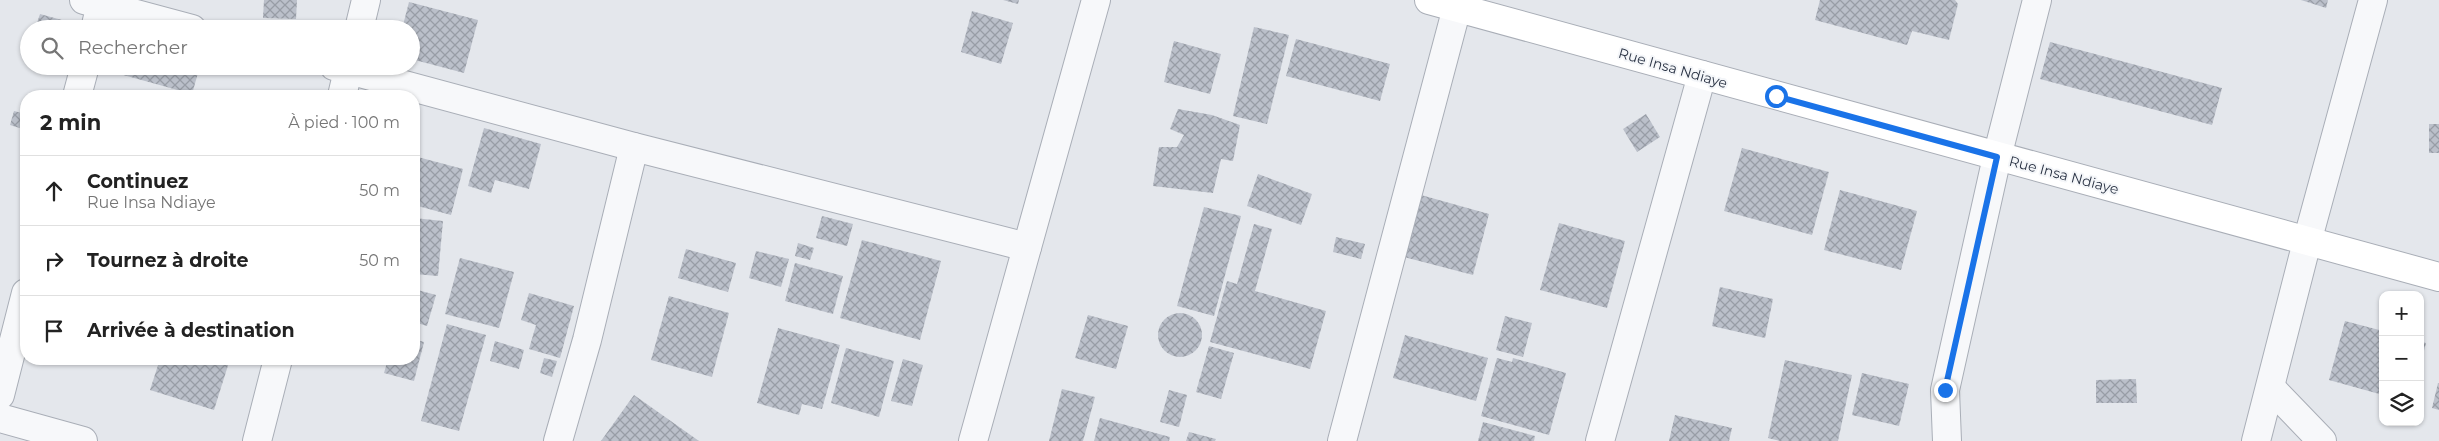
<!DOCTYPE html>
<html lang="fr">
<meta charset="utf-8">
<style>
:root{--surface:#fff;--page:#f2f2f2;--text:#222;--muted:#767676;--line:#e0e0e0}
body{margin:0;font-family:Montserrat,sans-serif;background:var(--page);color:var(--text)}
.controls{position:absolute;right:15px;bottom:15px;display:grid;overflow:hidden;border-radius:10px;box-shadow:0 1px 4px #0004}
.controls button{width:45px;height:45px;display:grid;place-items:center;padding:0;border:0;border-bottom:1px solid var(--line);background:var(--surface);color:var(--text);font:25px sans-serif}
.stop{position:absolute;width:15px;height:15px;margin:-11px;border:4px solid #1a73e8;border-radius:50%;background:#fff}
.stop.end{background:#1a73e8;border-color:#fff;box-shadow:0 1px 5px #0008}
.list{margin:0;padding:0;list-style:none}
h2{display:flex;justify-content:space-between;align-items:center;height:65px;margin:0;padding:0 20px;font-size:21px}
h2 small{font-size:16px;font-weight:400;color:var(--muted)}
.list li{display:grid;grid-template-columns:32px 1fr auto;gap:15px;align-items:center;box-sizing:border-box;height:70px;padding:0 20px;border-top:1px solid var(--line)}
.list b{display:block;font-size:19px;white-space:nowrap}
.list p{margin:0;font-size:16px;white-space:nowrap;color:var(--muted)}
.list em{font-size:16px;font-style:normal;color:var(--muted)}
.icon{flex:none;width:28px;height:28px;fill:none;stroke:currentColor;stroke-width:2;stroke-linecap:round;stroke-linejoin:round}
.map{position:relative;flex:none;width:2439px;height:441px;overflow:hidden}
.search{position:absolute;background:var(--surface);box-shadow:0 1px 4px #0004;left:20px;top:20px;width:400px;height:55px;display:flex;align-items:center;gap:12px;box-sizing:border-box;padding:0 18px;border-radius:28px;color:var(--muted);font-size:19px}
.panel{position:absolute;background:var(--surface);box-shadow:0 1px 4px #0004;left:20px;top:90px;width:400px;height:275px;border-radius:20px}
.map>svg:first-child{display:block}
</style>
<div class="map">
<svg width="2439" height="441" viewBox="0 0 2439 441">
<defs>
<pattern id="building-cross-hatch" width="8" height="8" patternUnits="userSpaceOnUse" patternTransform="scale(1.25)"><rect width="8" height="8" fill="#bbc0ca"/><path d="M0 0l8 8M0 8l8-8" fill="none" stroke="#989da6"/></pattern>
</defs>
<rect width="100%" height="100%" fill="#e4e7ec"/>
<g fill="url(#building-cross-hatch)">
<polygon points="264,0 297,0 296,19 263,18"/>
<polygon points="1003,0 1019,0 1018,4"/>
<polygon points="1820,0 1955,0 1958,4 1949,40 1912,31 1907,45 1815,20"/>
<polygon points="2301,0 2328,0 2326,8"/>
<polygon points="409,2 478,20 464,73 411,59 411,29 402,29"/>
<polygon points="972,11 1013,23 1001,64 961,52"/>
<polygon points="40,14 69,22 67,29 35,29"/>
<polygon points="1254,27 1289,35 1267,124 1233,116"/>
<polygon points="1296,39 1390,64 1380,101 1286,76"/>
<polygon points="1174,41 1221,54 1210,94 1164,82"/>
<polygon points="2050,42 2222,88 2212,125 2040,79"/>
<polygon points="110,66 200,66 192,94 109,71"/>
<polygon points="1178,109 1212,115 1240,125 1233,161 1221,159 1213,193 1153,186 1159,147 1177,147 1184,135 1170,129"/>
<polygon points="14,111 26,114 26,130 10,125"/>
<polygon points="1646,114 1660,137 1637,152 1623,129"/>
<rect x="2429" y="124" width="10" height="29"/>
<polygon points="484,128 541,144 529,189 495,180 491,193 468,186"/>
<polygon points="1742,148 1829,172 1812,235 1724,211"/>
<polygon points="414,156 463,169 451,215 414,205"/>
<polygon points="1258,174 1312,194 1301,225 1247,206"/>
<polygon points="1840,190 1917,211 1901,270 1824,250"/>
<polygon points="1421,195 1489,214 1473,275 1404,257"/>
<polygon points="1204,207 1241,216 1214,316 1177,306"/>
<polygon points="822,216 853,224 847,246 816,238"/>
<polygon points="414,218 443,221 438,276 414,274"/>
<polygon points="1559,223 1625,241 1607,308 1540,290"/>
<polygon points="1254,224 1272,229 1255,291 1326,311 1310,369 1210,342 1227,281 1237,284"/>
<polygon points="1336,237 1365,244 1361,259 1333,252"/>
<polygon points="862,240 941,261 920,340 840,318"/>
<polygon points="798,243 814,248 810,260 795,256"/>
<polygon points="686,249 736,263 728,292 678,278"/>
<polygon points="756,251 789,259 781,287 749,278"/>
<polygon points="460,258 514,272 499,328 445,314"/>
<polygon points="795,263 843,276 833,314 785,301"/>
<polygon points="1720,287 1773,299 1765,338 1712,326"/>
<polygon points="414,289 436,295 427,326 414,322"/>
<polygon points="529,293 574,306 560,358 529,349 536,325 521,320"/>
<polygon points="669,296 729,313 712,377 651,360"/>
<circle cx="1180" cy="335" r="22"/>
<polygon points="1088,315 1128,326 1116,369 1075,358"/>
<polygon points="1505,316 1532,323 1523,357 1496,350"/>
<polygon points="2345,321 2383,331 2383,395 2329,380"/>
<polygon points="447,324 486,335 459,431 421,421"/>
<polygon points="778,328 840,345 822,409 802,404 799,415 757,403"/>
<polygon points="1405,335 1488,358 1476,401 1393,378"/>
<polygon points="414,339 424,342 414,381 384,373 388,359 414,359"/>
<polygon points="495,341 524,350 519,369 490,361"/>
<polygon points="2420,341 2426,343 2421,362 2420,361"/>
<polygon points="1209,346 1234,353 1221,399 1196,392"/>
<polygon points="846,348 894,361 879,417 831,403"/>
<polygon points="544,358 557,361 552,377 540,373"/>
<polygon points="1497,358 1512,362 1513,358 1566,373 1549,435 1481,416"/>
<polygon points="160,359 230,359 214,410 150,390"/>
<polygon points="903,359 923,365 912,406 891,401"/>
<polygon points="1785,360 1852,375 1838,441 1780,441 1768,438"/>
<polygon points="1862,373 1909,384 1899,426 1852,415"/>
<polygon points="2136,379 2137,403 2096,403 2096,380"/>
<polygon points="2438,383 2439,383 2439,410 2432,408"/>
<polygon points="1062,389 1095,397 1083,441 1049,441"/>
<polygon points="1169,390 1187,395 1179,427 1160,422"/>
<polygon points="634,395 699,441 601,441"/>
<polygon points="1675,415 1732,428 1729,441 1669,441"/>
<polygon points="1100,418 1170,437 1169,441 1094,441"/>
<polygon points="1483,422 1535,436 1534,441 1478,441"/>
<polygon points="1189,432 1216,439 1215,441 1186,441"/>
</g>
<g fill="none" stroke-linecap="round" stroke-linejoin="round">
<g stroke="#a9aeb7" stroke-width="30">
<g id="minor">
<polyline points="84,0 192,29"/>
<polyline points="95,29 101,4"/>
<polyline points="359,29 366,0"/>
<polyline points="334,66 634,147 1027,247"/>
<polyline points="77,96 85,66"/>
<polyline points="342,96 349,66"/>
<polyline points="2271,388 2322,441"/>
<polyline points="0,395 26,293"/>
<polyline points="0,418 83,441"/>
<polyline points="257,441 278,359"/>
<polyline points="558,441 587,340 634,147"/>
<polyline points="973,441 1096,0"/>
<polyline points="1342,441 1459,0"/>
<polyline points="1600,441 1702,75"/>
<polyline points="1947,441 1945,390 1997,157 2037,0"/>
<polyline points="2256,441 2307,242 2373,0"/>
</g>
</g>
<g stroke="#a9aeb7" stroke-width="30">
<polyline id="secondary" points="1429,0 2439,277"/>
</g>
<use href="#minor" stroke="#f7f8fa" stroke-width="28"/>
<use href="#secondary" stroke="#fff" stroke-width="28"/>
</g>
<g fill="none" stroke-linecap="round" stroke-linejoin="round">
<polyline stroke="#1a73e8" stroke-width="6" points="1776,96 1997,157 1945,390"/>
</g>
<g text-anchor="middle" stroke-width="4" stroke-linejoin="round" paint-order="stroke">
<g font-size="14" fill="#2b3445" stroke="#f4f6f9">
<text transform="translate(1673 68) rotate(16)" y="5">Rue Insa Ndiaye</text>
<text transform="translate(2064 175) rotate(15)" y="5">Rue Insa Ndiaye</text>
</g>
</g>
</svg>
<div class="controls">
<button>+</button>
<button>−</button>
<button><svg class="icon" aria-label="layers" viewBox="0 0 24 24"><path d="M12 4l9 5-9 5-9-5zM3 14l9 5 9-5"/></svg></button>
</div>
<div class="stop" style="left:1776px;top:96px"></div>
<div class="stop end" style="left:1945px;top:390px"></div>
<div class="search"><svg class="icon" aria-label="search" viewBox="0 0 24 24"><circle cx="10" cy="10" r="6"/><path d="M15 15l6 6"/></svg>Rechercher</div>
<section class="panel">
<h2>2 min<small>À pied · 100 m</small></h2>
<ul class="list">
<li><svg class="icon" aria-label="ahead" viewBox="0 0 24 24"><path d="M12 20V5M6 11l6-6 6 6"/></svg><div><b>Continuez</b><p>Rue Insa Ndiaye</p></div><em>50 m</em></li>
<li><svg class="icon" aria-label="right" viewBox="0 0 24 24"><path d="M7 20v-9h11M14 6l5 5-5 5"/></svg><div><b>Tournez à droite</b></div><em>50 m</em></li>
<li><svg class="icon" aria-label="arrive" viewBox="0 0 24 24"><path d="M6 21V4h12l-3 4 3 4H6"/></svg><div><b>Arrivée à destination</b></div></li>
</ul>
</section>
</div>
